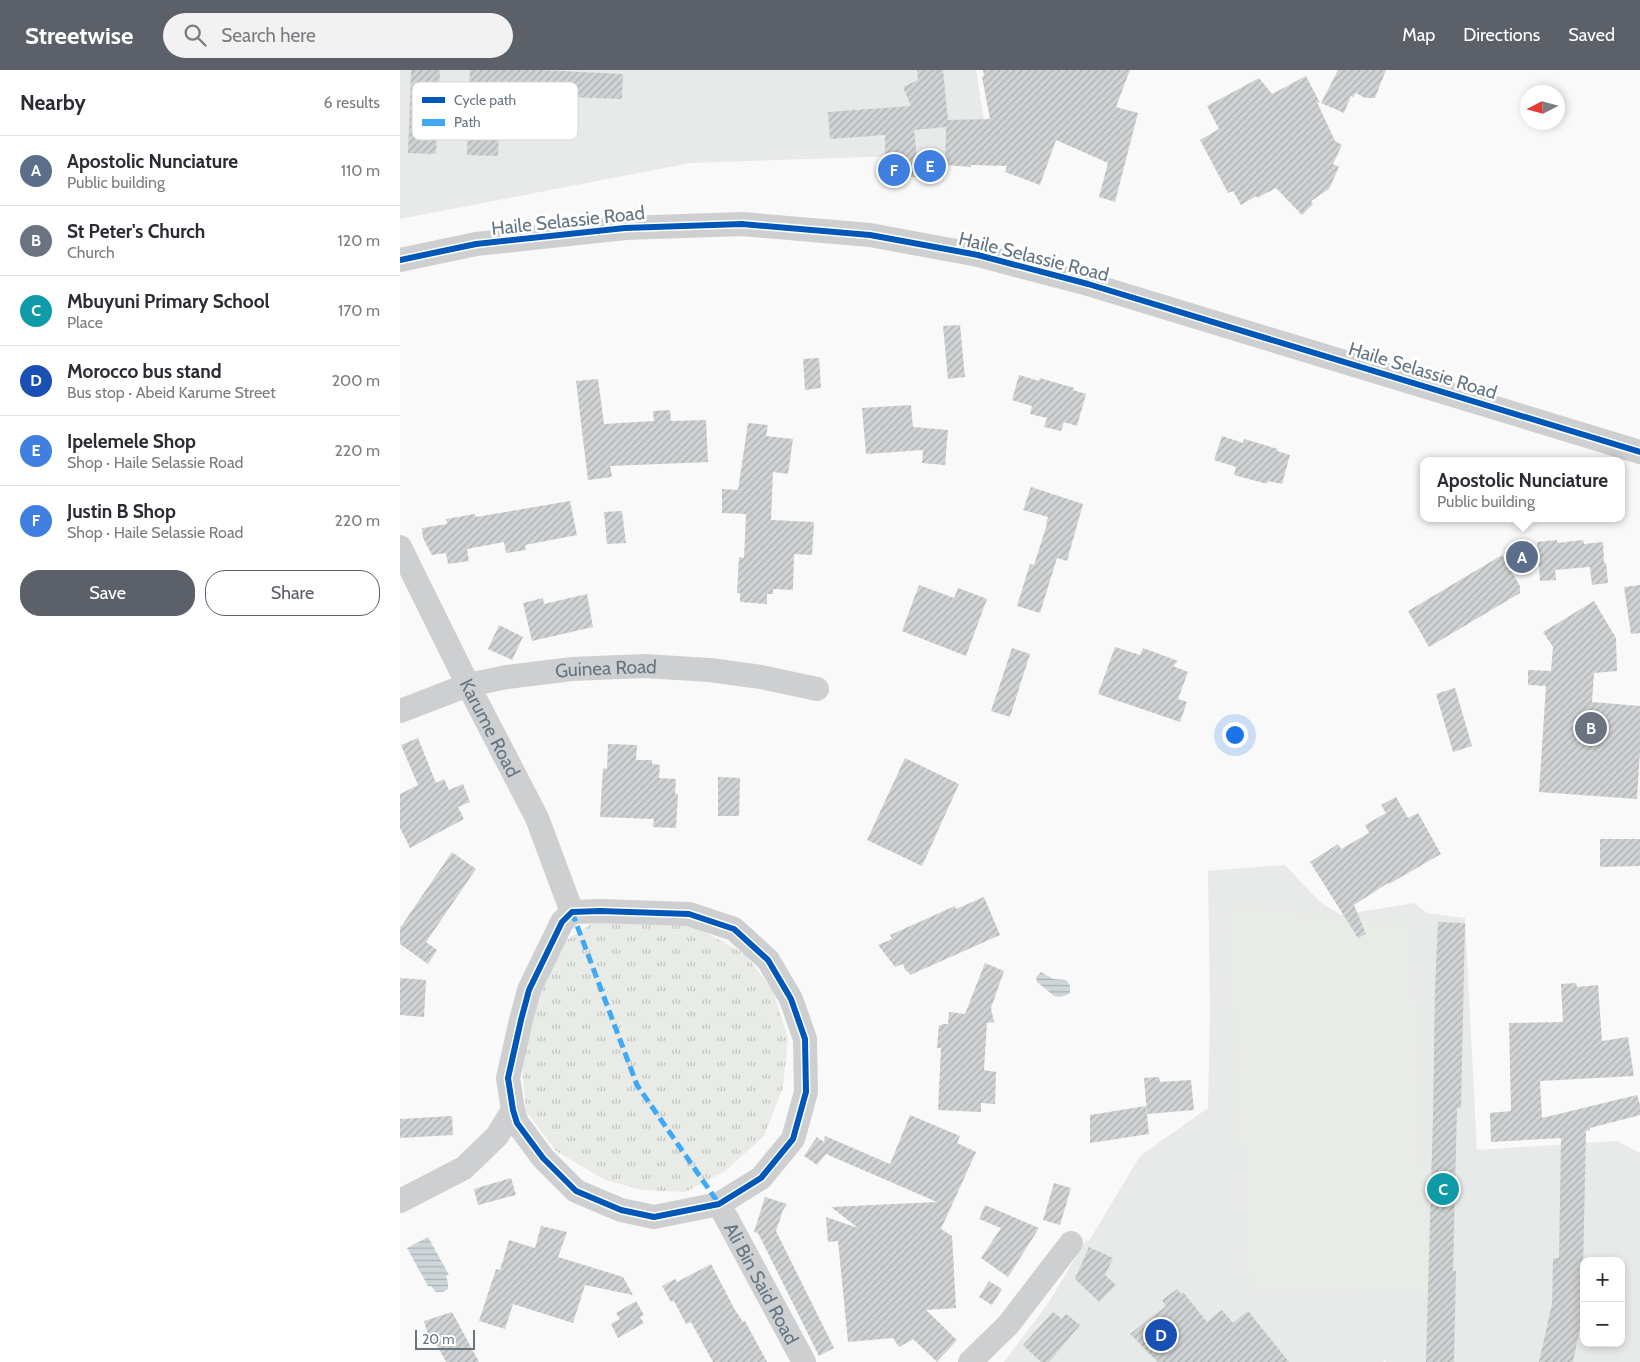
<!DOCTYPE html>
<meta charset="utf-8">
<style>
:root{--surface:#fff;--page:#f2f2f3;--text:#2b2b33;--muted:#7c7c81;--line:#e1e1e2;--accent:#5c6169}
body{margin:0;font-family:Cabin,sans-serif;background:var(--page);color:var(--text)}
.controls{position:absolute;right:15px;bottom:15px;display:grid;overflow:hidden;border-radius:10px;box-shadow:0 2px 8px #0003}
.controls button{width:45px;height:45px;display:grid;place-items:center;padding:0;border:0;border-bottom:1px solid var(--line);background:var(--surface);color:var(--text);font:25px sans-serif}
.compass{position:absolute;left:1120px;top:15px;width:45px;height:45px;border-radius:50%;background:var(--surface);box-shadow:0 2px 8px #0003;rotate:264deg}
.scale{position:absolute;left:15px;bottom:12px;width:60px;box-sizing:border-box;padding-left:5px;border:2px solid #657683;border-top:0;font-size:14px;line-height:18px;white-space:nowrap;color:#657683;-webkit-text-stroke:4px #fff;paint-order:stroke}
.you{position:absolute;left:834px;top:664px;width:18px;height:18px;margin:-12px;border:4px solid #fff;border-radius:50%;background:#1a73e8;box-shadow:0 0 0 8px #1a73e833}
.badge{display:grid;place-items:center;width:32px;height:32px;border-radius:50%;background:var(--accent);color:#fff;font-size:16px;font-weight:700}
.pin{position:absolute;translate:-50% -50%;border:2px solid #fff;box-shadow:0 1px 5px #0006}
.popup{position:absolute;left:1020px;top:387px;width:205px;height:65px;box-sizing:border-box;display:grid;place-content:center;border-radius:10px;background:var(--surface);filter:drop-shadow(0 1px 4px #0005);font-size:16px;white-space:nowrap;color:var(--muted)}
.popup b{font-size:19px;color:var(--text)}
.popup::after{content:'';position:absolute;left:50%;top:100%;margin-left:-10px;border:10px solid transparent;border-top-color:var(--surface)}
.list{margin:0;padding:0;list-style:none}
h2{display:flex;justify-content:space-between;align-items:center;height:65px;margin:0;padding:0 20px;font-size:21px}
h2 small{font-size:16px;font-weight:400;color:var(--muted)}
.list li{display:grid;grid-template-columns:32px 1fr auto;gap:15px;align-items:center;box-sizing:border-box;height:70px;padding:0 20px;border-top:1px solid var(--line)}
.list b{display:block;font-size:19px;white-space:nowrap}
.list p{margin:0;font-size:16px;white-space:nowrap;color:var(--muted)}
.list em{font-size:16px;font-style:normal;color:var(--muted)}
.actions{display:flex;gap:10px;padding:15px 20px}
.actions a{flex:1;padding:11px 0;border:1px solid var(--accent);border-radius:20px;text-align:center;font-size:18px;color:var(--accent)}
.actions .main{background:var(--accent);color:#fff}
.icon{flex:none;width:28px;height:28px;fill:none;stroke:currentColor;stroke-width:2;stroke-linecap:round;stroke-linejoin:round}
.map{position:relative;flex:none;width:1240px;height:1292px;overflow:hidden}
header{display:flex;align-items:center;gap:30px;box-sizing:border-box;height:70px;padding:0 25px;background:var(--accent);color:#fff}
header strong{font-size:24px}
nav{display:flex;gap:28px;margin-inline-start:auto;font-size:18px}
.search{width:350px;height:45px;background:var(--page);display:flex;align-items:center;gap:12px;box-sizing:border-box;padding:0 18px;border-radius:28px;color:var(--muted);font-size:19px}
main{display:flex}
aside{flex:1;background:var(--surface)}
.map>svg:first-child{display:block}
</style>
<header>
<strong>Streetwise</strong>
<div class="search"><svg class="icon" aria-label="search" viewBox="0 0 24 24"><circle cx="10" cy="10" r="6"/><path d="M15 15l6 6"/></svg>Search here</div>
<nav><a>Map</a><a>Directions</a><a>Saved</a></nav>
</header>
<main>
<aside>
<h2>Nearby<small>6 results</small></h2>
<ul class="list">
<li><span class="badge" style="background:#5c6f8a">A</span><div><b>Apostolic Nunciature</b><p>Public building</p></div><em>110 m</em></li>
<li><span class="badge" style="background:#6b7280">B</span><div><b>St Peter's Church</b><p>Church</p></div><em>120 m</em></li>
<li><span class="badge" style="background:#0f9aa8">C</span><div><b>Mbuyuni Primary School</b><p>Place</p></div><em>170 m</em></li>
<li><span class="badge" style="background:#1a4fb4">D</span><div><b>Morocco bus stand</b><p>Bus stop · Abeid Karume Street</p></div><em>200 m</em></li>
<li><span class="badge" style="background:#3f7fe0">E</span><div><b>Ipelemele Shop</b><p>Shop · Haile Selassie Road</p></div><em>220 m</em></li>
<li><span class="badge" style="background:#3f7fe0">F</span><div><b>Justin B Shop</b><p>Shop · Haile Selassie Road</p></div><em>220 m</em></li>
</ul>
<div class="actions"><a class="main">Save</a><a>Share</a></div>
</aside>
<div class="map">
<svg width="1240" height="1292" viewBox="0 0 1240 1292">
<defs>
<pattern id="grass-tufts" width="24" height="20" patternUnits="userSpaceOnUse" patternTransform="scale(1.25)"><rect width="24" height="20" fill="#e8ebe6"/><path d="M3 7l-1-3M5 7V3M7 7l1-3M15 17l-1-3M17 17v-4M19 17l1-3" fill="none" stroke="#c0c3c0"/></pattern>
<pattern id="water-rules" width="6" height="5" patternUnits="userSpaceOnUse" patternTransform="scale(1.25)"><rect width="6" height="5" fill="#ced6d9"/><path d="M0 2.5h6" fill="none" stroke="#abb2b5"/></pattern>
<pattern id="building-hatch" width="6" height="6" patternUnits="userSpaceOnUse" patternTransform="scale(1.25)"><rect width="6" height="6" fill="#d0d2d3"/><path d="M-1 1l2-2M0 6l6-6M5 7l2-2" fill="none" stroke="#acafb1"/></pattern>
</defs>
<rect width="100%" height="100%" fill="#f9f9f9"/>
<g fill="#e8e9e9" fill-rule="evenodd">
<polygon points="0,0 576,0 589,83 290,93 0,149"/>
<path d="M885 795 920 832 941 845 1014 833 1027 843 1065 848 1077 1080 1217 1071 1240 1083V1292H987L983 1290 984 1292H604L649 1232 686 1170 689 1171 740 1086 808 1038 810 942 808 801ZM1184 1191H1221V1273H1184Z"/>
</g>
<polygon fill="url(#grass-tufts)" points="194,852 294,856 345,884 373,921 388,968 383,1017 364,1066 325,1101 285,1122 243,1120 205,1110 156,1081 126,1041 122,993 133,938 162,873"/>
<polygon fill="#e8ebe6" points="826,834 1012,855 1030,1219 849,1218"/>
<g fill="url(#water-rules)">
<path d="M641 902 653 909 666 910 670 916V923C665 926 660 928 654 926L637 912 636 907Z"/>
<polygon points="28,1167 49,1205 46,1206 48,1213 48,1219 43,1222 36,1222 31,1216 28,1216 7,1178"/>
</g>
<g fill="url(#building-hatch)">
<polygon points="11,0 40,0 36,83 34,84 8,83"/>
<polygon points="70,0 141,0 223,4 222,29 140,26 140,37 100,35 98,86 67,85"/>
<polygon points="517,0 543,0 548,50 590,49 582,7 584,6 583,0 730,0 716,37 738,43 715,132 699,127 708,93 656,70 640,115 605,102 607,96 571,95 571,97 545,95 546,57 514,60 517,90 540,89 540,107 505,107 505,111 485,112 485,65 430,69 428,42 511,36 503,17 518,10"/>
<polygon points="938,0 986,0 975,28 965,28 956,23 953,27 951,26 944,43 921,33"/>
<polygon points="906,6 920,33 917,32 935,71 942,75 933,94 939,97 929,119 911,131 913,134 902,145 876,118 857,128 856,126 841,135 833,121 828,123 800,70 819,59 807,36 859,8 872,24"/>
<polygon points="560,255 565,307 548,309 543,256"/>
<polygon points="419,288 421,318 405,320 403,289"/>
<polygon points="619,305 639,311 640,308 674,318 673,320 686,324 677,356 664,352 661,361 644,357 647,348 630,344 632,336 612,330"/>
<polygon points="198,309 204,354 254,351 253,341 270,340 271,351 306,350 308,392 210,396 212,407 188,410 176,311"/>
<polygon points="511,335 513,357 548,360 545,395 522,393 523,380 466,384 462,338"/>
<polygon points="348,353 368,355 366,366 393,369 388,404 373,402 371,450 414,452 412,485 394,484 393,520 373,519 373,524 367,524 367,534 340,532 340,523 337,523 339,487 344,488 346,444 322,443 322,419 338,420"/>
<polygon points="822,366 843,373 844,369 878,379 877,381 890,385 882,414 868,411 867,414 834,405 836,397 814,390"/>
<polygon points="631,417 683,434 667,491 657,488 640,543 617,536 630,494 634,495 647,454 646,453 648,447 623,440"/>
<polygon points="170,431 177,465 125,475 126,480 106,483 104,472 67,479 69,491 48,494 46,483 32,485 23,468 22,458 47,454 46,449 75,444 76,447"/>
<polygon points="222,441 226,473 207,474 204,442"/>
<polygon points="1157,470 1157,473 1183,470 1184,474 1203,472 1204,493 1206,493 1208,513 1192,515 1190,497 1155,500 1156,510 1140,511 1137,472"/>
<polygon points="1102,485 1120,516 1120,523 1029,577 1008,541"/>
<polygon points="519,515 554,528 558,518 587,529 566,586 502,561"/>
<polygon points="1240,515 1240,563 1231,564 1224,517"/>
<polygon points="187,524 193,557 132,571 123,533 143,528 144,534"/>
<polygon points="1194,531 1216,568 1217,601 1194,603 1192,632 1240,636 1240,681 1237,729 1139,722 1146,616 1128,615 1128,600 1151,601 1153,577 1143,562"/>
<polygon points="99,555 123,567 112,590 88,579"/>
<polygon points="715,577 740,585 743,578 778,591 773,596 788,602 778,629 787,632 780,652 698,624"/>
<polygon points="612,578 630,584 610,647 591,641"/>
<polygon points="1055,618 1072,676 1053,682 1036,624"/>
<polygon points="18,668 36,713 44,709 49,720 63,714 70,732 58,737 64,749 10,778 0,758 0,724 18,715 1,675"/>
<polygon points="208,674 237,675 236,690 252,690 252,694 260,695 259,708 276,709 275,724 278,724 276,758 253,757 254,749 200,747 203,698 207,699"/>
<polygon points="505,688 559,714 522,796 467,770"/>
<polygon points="318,707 340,708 339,746 318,746"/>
<polygon points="996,727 1008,748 1018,743 1041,784 989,814 988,813 954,835 966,864 958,868 910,792 938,774 941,779 969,763 965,755 986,743 981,735"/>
<polygon points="1200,769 1240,769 1240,796 1200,797"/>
<polygon points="52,782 76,799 26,872 37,880 28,894 0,874 0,858"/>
<polygon points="584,827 600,865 510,905 508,901 506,902 503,894 495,897 478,875 492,869 490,865 555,836 556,839"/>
<polygon points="1038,852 1065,853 1061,1038 1057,1038 1053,1201 1056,1201 1054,1292 1026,1292 1033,1047 1035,918"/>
<polygon points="585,893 604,901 591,938 594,952 587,953 584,1000 596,1002 595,1034 581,1033 581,1042 538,1040 541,978 537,978 539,955 542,955 542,954 548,954 549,942 565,944"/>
<polygon points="0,908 26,910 24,947 0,945"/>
<polygon points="1176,913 1177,917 1198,915 1202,971 1228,967 1234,1006 1140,1011 1142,1048 1237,1025 1240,1035 1240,1045 1190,1058 1190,1060 1186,1061 1182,1247 1173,1292 1139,1292 1152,1234 1153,1188 1159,1188 1161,1068 1091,1072 1090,1043 1111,1041 1109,953 1163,952 1161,914"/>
<polygon points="759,1007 760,1012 791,1010 794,1040 747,1044 744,1008"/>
<polygon points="746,1036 749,1064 690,1073 690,1045"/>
<polygon points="510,1045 560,1066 557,1073 576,1082 541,1159 552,1166 556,1238 526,1240 557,1270 537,1292 513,1269 499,1277 493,1268 448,1272 438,1171 428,1172 426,1147 458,1158 431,1137 537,1132 426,1084 417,1095 404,1086 417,1067 424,1072 425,1066 490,1094"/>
<polygon points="52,1046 53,1065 0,1068 0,1049"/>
<polygon points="111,1108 116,1125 78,1135 74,1119"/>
<polygon points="654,1113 671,1118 660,1155 643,1150"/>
<polygon points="365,1127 387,1134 383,1140 376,1161 434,1278 419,1286 358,1163 354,1162"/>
<polygon points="585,1135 639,1158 608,1207 581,1188 601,1158 579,1149"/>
<polygon points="141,1156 167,1162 158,1187 223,1207 233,1225 185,1215 173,1253 113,1234 105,1259 79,1251 96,1199 100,1200 109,1170 135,1178"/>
<polygon points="689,1177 713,1188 705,1205 716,1215 699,1232 675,1209"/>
<polygon points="311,1194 335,1240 343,1252 345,1251 367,1292 313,1292 291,1252 286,1254 274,1231 271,1232 262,1216 275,1209 277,1212"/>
<polygon points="589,1211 602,1219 592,1235 579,1227"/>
<polygon points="777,1219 781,1224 783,1222 807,1252 822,1240 833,1253 848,1241 889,1292 758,1292 730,1264 766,1236 762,1230"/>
<polygon points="236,1231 244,1245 240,1247 244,1253 218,1268 211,1254 220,1249 216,1243"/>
<polygon points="52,1242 79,1292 46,1292 34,1270 30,1272 24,1251"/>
<polygon points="653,1242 662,1249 666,1244 680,1255 649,1292 641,1292 623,1275"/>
</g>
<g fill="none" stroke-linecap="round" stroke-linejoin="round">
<g stroke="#cecfd0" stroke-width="24">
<polyline points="0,190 76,174 225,158 342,154 470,165 578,185 688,214 1240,382"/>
<path id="s1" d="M0 477 68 615 137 748 172 842"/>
<path id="s2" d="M0 641 68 615 107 607 172 599 244 596 310 600 361 607 417 619"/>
<polygon points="200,841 289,844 334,859 368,890 391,929 405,969 406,1022 393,1069 361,1108 319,1134 254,1147 221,1140 176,1121 143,1088 117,1053 113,1040 108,1008 121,950 129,920 162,852 172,842"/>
<polyline points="0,1131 64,1098 97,1066 113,1040"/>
<path id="s3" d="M319 1134 404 1292"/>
<polyline points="570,1292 608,1255 671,1173"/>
</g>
<polyline stroke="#3fa9f5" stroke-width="5" stroke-dasharray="10 5" stroke-linecap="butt" points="172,842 237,1015 319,1134"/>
<g stroke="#fff" stroke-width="9">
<g id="cycleway">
<polyline points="0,190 76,174 225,158 342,154 470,165 578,185 688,214 1240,382"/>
<polygon points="200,841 289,844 334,859 368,890 391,929 405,969 406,1022 393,1069 361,1108 319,1134 254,1147 221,1140 176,1121 143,1088 117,1053 113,1040 108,1008 121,950 129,920 162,852 172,842"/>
</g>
</g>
<use href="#cycleway" stroke="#0057b8" stroke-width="6"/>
</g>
<g text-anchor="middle" stroke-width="5" stroke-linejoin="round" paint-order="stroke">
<g font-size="19" fill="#657683" stroke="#fff">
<text transform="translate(168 150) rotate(-6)" y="7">Haile Selassie Road</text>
<text transform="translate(634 186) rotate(14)" y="7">Haile Selassie Road</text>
<text transform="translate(1023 300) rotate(17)" y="7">Haile Selassie Road</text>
<text dy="7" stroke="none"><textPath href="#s2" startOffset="212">Guinea Road</textPath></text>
<text dy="7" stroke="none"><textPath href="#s1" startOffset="202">Karume Road</textPath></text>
<text dy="7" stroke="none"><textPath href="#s3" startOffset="90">Ali Bin Said Road</textPath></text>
</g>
</g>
<rect x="12" y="12" width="166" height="58" rx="8" fill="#fff" stroke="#d1d6da" stroke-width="1"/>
<rect x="22" y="27" width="23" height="6" fill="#0057b8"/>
<rect x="22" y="49" width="23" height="7" fill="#3fa9f5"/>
<g font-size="14" fill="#657683">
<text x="54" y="35">Cycle path</text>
<text x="54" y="57">Path</text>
</g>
</svg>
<div class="controls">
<button>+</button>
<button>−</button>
</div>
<svg class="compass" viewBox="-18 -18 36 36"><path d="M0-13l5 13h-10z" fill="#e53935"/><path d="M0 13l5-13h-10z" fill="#7c7c81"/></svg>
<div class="scale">20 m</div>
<div class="you"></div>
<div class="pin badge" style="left:1122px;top:487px;background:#5c6f8a">A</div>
<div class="popup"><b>Apostolic Nunciature</b>Public building</div>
<div class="pin badge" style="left:1191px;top:658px;background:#6b7280">B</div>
<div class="pin badge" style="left:1043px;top:1119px;background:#0f9aa8">C</div>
<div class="pin badge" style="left:761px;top:1265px;background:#1a4fb4">D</div>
<div class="pin badge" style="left:530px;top:96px;background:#3f7fe0">E</div>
<div class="pin badge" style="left:494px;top:100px;background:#3f7fe0">F</div>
</div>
</main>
